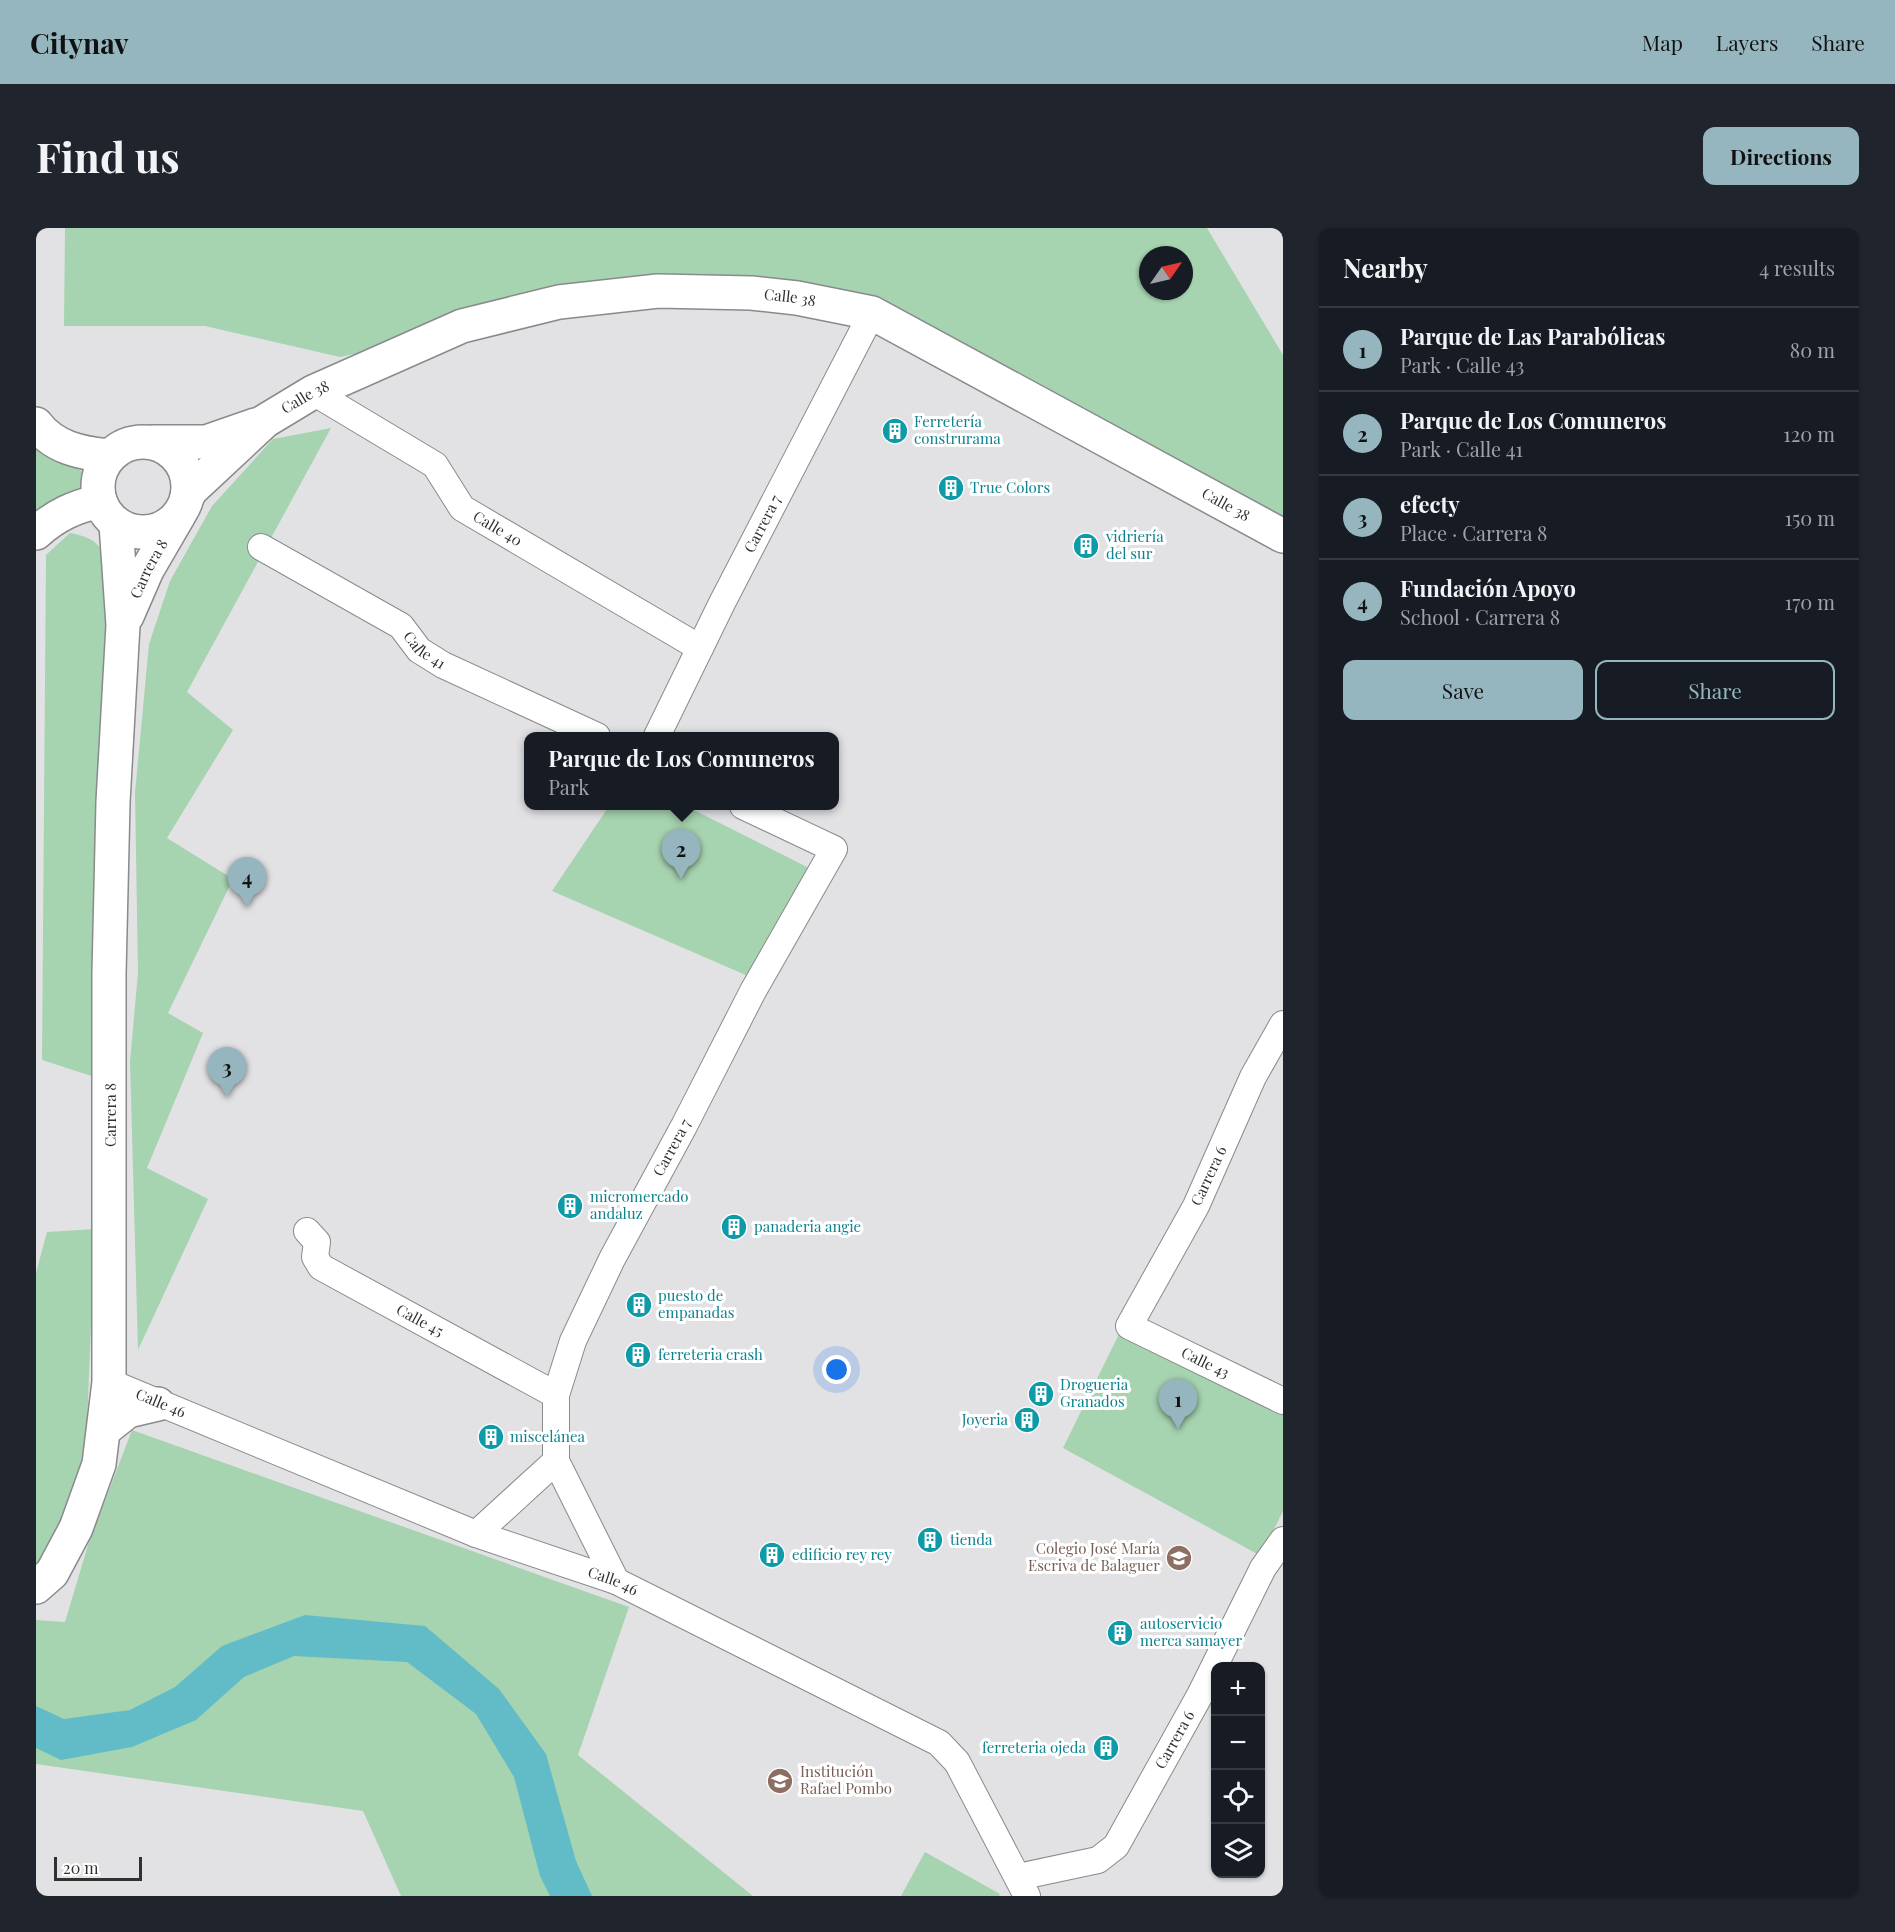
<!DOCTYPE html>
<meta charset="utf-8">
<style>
:root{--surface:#171b24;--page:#20242c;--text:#f1f3f6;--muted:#9ea1a6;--line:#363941;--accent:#96b6bf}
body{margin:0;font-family:"Playfair Display",serif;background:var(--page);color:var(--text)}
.controls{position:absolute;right:18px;bottom:18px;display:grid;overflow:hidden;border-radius:12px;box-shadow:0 2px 4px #0004}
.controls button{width:54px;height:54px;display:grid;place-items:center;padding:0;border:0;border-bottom:2px solid var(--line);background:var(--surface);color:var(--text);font:30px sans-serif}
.compass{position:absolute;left:1103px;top:18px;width:54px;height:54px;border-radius:50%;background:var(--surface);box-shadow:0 2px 4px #0004;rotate:56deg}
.scale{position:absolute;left:18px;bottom:15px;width:88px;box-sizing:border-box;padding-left:6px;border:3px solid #313132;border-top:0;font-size:16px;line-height:21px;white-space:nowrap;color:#313132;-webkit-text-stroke:4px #fff;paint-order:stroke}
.you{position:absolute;left:801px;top:1142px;width:21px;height:21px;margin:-15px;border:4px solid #fff;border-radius:50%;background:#1a73e8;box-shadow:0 0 0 9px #1a73e833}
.badge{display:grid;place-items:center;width:39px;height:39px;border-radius:50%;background:var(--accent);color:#111;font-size:20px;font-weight:700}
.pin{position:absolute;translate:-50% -50px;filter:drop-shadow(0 2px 3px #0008)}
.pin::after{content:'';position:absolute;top:32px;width:21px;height:18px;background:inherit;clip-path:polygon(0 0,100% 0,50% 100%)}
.popup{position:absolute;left:488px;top:504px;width:315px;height:78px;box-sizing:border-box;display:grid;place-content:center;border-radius:12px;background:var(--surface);filter:drop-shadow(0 2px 4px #0005);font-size:20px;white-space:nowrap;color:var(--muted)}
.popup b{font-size:22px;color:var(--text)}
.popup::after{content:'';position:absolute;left:50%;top:100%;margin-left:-12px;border:12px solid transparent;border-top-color:var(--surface)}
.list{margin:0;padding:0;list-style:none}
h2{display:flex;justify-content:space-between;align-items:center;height:78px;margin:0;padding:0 24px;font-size:26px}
h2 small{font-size:20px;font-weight:400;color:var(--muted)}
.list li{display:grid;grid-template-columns:39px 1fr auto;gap:18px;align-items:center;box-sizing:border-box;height:84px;padding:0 24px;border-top:2px solid var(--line)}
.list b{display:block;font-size:22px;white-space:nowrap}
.list p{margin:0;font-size:20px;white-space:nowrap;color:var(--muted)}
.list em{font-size:20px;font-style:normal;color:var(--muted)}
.actions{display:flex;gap:12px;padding:18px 24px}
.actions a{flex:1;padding:14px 0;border:2px solid var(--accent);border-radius:12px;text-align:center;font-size:21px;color:var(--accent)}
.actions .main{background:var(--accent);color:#111}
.icon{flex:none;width:33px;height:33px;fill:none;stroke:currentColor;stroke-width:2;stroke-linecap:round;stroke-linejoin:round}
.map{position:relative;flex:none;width:1247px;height:1668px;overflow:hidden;border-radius:12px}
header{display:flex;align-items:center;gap:36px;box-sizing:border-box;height:84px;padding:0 30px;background:var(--accent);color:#111}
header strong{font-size:28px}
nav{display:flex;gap:33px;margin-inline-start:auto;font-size:21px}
.intro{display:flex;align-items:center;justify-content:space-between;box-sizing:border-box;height:144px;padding:0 36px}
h1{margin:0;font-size:42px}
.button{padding:15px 27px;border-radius:12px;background:var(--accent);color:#111;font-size:21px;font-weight:700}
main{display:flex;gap:36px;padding:0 36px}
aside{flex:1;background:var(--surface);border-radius:12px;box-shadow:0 2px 4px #0004}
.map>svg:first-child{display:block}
</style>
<header>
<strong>Citynav</strong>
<nav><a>Map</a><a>Layers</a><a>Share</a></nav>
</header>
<div class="intro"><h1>Find us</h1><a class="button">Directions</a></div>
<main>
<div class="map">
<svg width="1247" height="1668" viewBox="0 0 1247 1668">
<rect width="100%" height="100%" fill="#e2e2e5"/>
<g fill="#a6d3b0" fill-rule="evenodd">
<path d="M29 0H1171L1247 127V306L865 115 772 84 600 64 304 129 169 98H28ZM1112 27H1148V63H1112Z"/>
<polygon points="295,200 151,464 197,502 131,610 197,651 132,785 167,805 111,940 172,971 102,1122 94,833 102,745 99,565 113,416 134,353 176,278 237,211"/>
<polygon points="0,217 49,245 53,264 0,290"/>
<path d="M34 305C63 310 67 320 75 347L59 600 65 851 6 832 10 327Z"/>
<polygon points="573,578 650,578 773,640 712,748 516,663"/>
<polygon points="59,1001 49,1245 15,1324 0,1336 0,1045 11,1004"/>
<polygon points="1083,1106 1247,1182 1247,1283 1225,1328 1027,1220"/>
<polygon points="96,1202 593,1379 542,1527 717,1668 365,1668 327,1583 0,1536 0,1392 29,1394 52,1317"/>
<polygon points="889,1624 964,1666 963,1668 865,1668"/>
</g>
<polygon fill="#62bcc8" points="269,1387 389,1398 463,1461 510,1526 540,1633 556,1668 514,1668 504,1648 478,1549 440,1486 371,1434 258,1428 208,1449 160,1492 96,1519 25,1532 0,1520 0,1478 28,1491 94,1482 139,1459 186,1418"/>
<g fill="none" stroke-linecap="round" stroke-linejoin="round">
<g stroke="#898a8c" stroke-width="28">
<g id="minor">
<path id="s1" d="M277 164 399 237 426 280 664 420"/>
<path id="s2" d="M225 319 365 398 383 422 407 437 561 508"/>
<path id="s3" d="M621 508 686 375 836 85"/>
<path id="s4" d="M1247 796 1217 849 1160 978 1093 1098 1247 1173"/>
<path id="s5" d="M271 1003 281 1014 279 1029 285 1039 520 1167"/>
<path id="s6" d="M73 1154 440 1306 580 1353 903 1515 921 1534 991 1668"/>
<polyline points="440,1306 520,1233"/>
<path id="s7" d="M580 1353 520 1233V1167L537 1113 576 1031 648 898 717 763 798 621 707 578"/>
<path id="s8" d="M982 1649 1062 1632 1080 1618 1164 1467 1227 1340 1247 1312"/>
</g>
</g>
<g stroke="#898a8c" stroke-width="36">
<g id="secondary">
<path d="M0 196C18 220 45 225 73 228"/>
<circle cx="107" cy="259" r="45"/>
<polyline points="117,214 170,214 219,197"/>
<path id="s9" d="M151 269 155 262 229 193 277 164 426 98 523 74 622 63 715 65 761 70 836 85 1247 308"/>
<path d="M0 305C20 287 38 279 64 273"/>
<path id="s10" d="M91 388 111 342 143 287"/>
<polyline points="68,1202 92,1183 122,1176"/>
<polyline points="0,1359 16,1345 40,1300 63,1236 73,1154 73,746 77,574 87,397 80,296"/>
</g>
</g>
<use href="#minor" stroke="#fff" stroke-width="26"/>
<use href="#secondary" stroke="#fff" stroke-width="33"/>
</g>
<defs>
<g id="building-disc" transform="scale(1.35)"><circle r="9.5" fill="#0f9aa8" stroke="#fff"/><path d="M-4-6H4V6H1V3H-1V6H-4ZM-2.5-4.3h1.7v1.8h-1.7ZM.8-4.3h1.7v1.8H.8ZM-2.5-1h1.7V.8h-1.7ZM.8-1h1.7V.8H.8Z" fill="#fff"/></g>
<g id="school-disc" transform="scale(1.35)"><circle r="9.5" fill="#8d6e63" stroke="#fff"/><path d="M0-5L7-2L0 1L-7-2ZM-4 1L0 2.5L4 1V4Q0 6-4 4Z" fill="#fff"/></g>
</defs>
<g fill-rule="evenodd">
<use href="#building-disc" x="859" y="203"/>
<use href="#building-disc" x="915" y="260"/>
<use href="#building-disc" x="1050" y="318"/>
<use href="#building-disc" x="534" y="978"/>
<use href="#building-disc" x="698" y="999"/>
<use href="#building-disc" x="603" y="1077"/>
<use href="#building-disc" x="602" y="1127"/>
<use href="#building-disc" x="1005" y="1166"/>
<use href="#building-disc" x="991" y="1192"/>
<use href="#building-disc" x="455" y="1209"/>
<use href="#building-disc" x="894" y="1312"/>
<use href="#building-disc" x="736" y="1327"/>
<use href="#school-disc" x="1143" y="1330"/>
<use href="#building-disc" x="1084" y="1405"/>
<use href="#building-disc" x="1070" y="1520"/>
<use href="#school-disc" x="744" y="1553"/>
</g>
<g text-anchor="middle" stroke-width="6" stroke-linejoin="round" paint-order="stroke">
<g font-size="15" fill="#313132" stroke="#fff">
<text dy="5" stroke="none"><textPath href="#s9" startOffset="660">Calle 38</textPath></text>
<text dy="5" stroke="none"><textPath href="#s9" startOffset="156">Calle 38</textPath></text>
<text dy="5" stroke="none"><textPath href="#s9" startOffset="1146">Calle 38</textPath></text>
<text dy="5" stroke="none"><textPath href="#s3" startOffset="237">Carrera 7</textPath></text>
<text dy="5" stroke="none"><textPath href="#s1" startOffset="234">Calle 40</textPath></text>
<text dy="5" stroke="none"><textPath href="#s10" startOffset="52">Carrera 8</textPath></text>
<text dy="5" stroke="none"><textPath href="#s2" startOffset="195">Calle 41</textPath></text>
<text transform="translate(75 887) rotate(-90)" y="5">Carrera 8</text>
<text dy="5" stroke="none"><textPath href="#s7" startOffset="474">Carrera 7</textPath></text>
<text transform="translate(1173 948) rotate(-65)" y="5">Carrera 6</text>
<text dy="5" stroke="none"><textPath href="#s5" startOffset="154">Calle 45</textPath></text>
<text dy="5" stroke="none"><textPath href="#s4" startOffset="424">Calle 43</textPath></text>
<text dy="5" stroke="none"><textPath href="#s6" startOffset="56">Calle 46</textPath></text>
<text dy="5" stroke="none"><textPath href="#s6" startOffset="542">Calle 46</textPath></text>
<text dy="5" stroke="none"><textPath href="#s8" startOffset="226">Carrera 6</textPath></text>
</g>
<g font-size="15" fill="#0d838f" stroke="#fff" text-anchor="start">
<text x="878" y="199">Ferretería<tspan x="878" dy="17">construrama</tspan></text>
<text x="934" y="265">True Colors</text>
<text x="1070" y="314">vidriería<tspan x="1070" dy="17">del sur</tspan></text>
<text x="554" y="974">micromercado<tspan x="554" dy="17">andaluz</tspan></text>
<text x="718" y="1004">panaderia angie</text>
<text x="622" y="1073">puesto de<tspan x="622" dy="17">empanadas</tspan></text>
<text x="622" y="1132">ferreteria crash</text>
<text x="1024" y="1162">Drogueria<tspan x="1024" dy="17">Granados</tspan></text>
<text x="972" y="1197" text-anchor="end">Joyeria</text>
<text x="474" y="1214">miscelánea</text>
<text x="914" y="1317">tienda</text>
<text x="756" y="1332">edificio rey rey</text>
<text x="1104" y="1401">autoservicio<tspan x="1104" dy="17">merca samayer</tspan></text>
<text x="1050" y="1525" text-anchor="end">ferreteria ojeda</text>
</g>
<g font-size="15" fill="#785e54" stroke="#fff" text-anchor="end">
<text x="1124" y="1326">Colegio José María<tspan x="1124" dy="17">Escriva de Balaguer</tspan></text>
<text x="764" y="1549" text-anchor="start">Institución<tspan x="764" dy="17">Rafael Pombo</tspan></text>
</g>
</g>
</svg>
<div class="controls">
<button>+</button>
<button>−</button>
<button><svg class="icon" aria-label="locate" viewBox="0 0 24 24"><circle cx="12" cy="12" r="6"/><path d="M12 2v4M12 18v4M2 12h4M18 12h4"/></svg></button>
<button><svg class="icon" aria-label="layers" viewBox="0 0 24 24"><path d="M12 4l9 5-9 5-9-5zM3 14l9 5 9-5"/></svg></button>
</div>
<svg class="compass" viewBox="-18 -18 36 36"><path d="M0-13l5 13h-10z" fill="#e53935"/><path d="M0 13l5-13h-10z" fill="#9ea1a6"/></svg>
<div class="scale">20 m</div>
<div class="you"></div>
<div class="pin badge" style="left:1142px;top:1201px">1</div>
<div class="pin badge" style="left:645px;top:651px">2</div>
<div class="popup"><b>Parque de Los Comuneros</b>Park</div>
<div class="pin badge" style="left:191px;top:869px">3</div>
<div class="pin badge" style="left:211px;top:679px">4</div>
</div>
<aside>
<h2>Nearby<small>4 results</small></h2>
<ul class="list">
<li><span class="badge">1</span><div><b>Parque de Las Parabólicas</b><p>Park · Calle 43</p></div><em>80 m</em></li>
<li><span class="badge">2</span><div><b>Parque de Los Comuneros</b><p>Park · Calle 41</p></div><em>120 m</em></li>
<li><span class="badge">3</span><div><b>efecty</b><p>Place · Carrera 8</p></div><em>150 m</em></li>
<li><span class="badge">4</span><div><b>Fundación Apoyo</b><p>School · Carrera 8</p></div><em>170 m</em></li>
</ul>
<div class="actions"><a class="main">Save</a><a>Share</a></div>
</aside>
</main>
